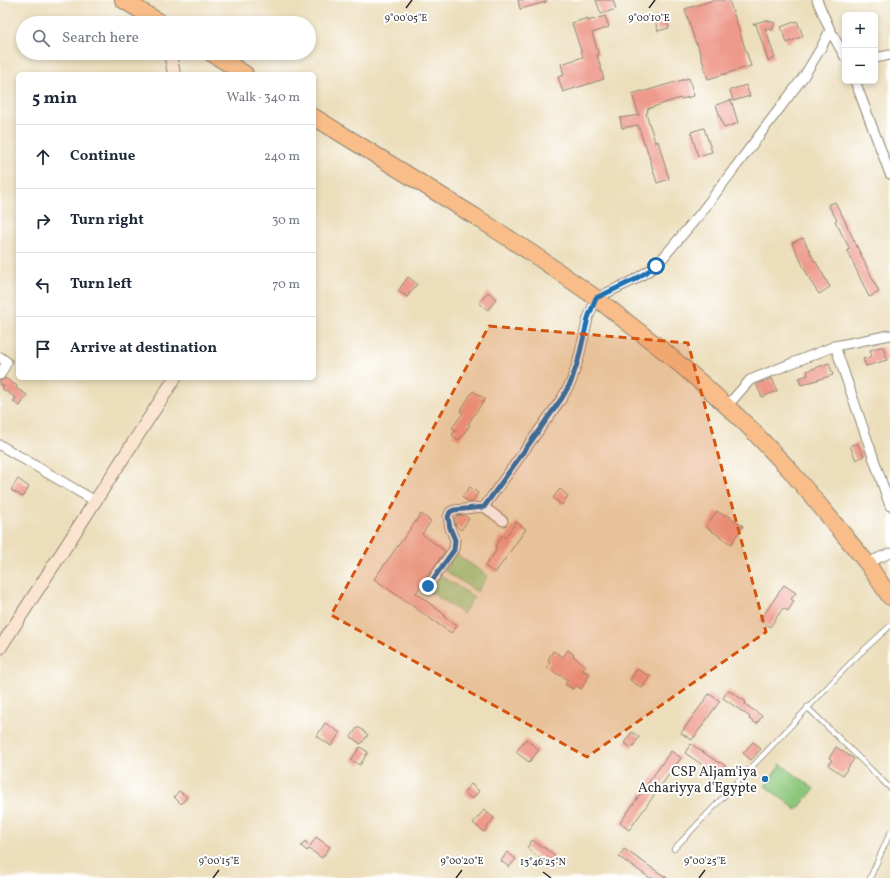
<!DOCTYPE html>
<meta charset="utf-8">
<style>
:root{--surface:#fff;--page:#f6f6f7;--text:#1f2937;--muted:#747a83;--line:#e0e1e3}
body{margin:0;font-family:Vollkorn,serif;background:var(--page);color:var(--text)}
.controls{position:absolute;right:12px;top:12px;display:grid;overflow:hidden;border-radius:6px;box-shadow:0 2px 6px #0003}
.controls button{width:36px;height:36px;display:grid;place-items:center;padding:0;border:0;border-bottom:1px solid var(--line);background:var(--surface);color:var(--text);font:20px sans-serif}
.stop{position:absolute;width:12px;height:12px;margin:-9px;border:3px solid #1f6fb2;border-radius:50%;background:#fff}
.stop.end{background:#1f6fb2;border-color:#fff;box-shadow:0 1px 4px #0008}
.list{margin:0;padding:0;list-style:none}
h2{display:flex;justify-content:space-between;align-items:center;height:52px;margin:0;padding:0 16px;font-size:17px}
h2 small{font-size:13px;font-weight:400;color:var(--muted)}
.list li{display:grid;grid-template-columns:26px 1fr auto;gap:12px;align-items:center;box-sizing:border-box;height:64px;padding:0 16px;border-top:1px solid var(--line)}
.list b{display:block;font-size:15px;white-space:nowrap}
.list em{font-size:13px;font-style:normal;color:var(--muted)}
.icon{flex:none;width:22px;height:22px;fill:none;stroke:currentColor;stroke-width:2;stroke-linecap:round;stroke-linejoin:round}
.map{position:relative;flex:none;width:890px;height:878px;overflow:hidden}
.search{position:absolute;background:var(--surface);box-shadow:0 2px 6px #0003;left:16px;top:16px;width:300px;height:44px;display:flex;align-items:center;gap:10px;box-sizing:border-box;padding:0 14px;border-radius:22px;color:var(--muted);font-size:15px}
.panel{position:absolute;background:var(--surface);box-shadow:0 2px 6px #0003;left:16px;top:72px;width:300px;height:308px;border-radius:6px}
.map>svg:first-child{display:block}
</style>
<div class="map">
<svg width="890" height="878" viewBox="0 0 890 878">
<rect width="100%" height="100%" fill="#fff"/>
<filter id="ink" filterUnits="userSpaceOnUse"><feTurbulence type="fractalNoise" baseFrequency=".025" numOctaves="2"/><feDisplacementMap in="SourceGraphic" scale="8" xChannelSelector="R" yChannelSelector="G"/><feConvolveMatrix kernelMatrix="1 2 1 2 8 2 1 2 1" color-interpolation-filters="sRGB"/></filter>
<filter id="wash" filterUnits="userSpaceOnUse"><feTurbulence type="fractalNoise" baseFrequency=".012" numOctaves="4" result="noise"/><feDisplacementMap in="SourceGraphic" scale="16" xChannelSelector="R" yChannelSelector="G"/><feGaussianBlur stdDeviation="0.9" result="paint"/><feColorMatrix in="noise" values="0 0 0 0 0 0 0 0 0 0 0 0 0 0 0 0 0 1.4 0 .05"/><feComposite in="paint" operator="in"/></filter>
<g filter="url(#wash)">
<rect width="100%" height="100%" fill="#ecdebb"/>
<g fill="#8dc77b" stroke="#5c7953">
<polygon points="455,553 488,576 477,592 444,570"/>
<polygon points="440,575 474,597 463,614 429,591"/>
<polygon points="781,764 814,789 797,810 765,786"/>
</g>
<g id="blocks">
<g fill="#ee998b">
<polygon points="518,0 546,0 546,2 520,9"/>
<polygon points="596,0 613,0 616,9 601,14"/>
<polygon points="714,0 729,0 751,66 708,79 697,43 696,44 685,9"/>
<polygon points="665,14 669,28 658,31 654,17"/>
<polygon points="605,16 609,27 592,33 599,55 597,55 604,79 563,92 558,77 564,75 561,64 583,57 572,23 588,18 588,21"/>
<polygon points="766,20 775,23 772,30 765,28 775,58 768,61 756,24 753,24"/>
<polygon points="797,21 803,36 787,43 781,27"/>
<polygon points="689,78 694,96 681,99 680,98 647,109 648,112 646,113 655,142 658,141 669,179 657,183 645,143 644,143 638,125 622,128 620,118 639,115 632,94 642,91 642,92"/>
<polygon points="746,85 750,96 733,101 730,90"/>
<polygon points="731,100 738,123 724,128 716,105"/>
<polygon points="704,128 712,152 698,156 691,132"/>
<polygon points="835,202 842,215 849,230 879,292 869,297 847,250 850,249 835,221 837,220 828,205"/>
<polygon points="803,238 815,262 816,262 830,287 819,294 811,282 792,243"/>
<polygon points="408,277 417,284 407,297 398,291"/>
<polygon points="488,292 496,299 488,310 479,303"/>
<polygon points="880,347 883,347 887,360 866,366 863,359 872,356 870,350"/>
<polygon points="829,363 833,375 801,385 799,378 808,375 807,371"/>
<polygon points="5,378 17,386 16,388 27,395 20,406 13,402 16,398 2,389 4,386 0,384 0,381"/>
<polygon points="772,378 777,391 762,397 756,384"/>
<polygon points="473,391 485,399 468,424 470,425 459,440 452,435 456,430 452,428 463,413 460,411"/>
<polygon points="857,443 864,456 856,460 850,446"/>
<polygon points="18,479 29,487 23,497 11,490"/>
<polygon points="470,487 478,493 472,502 469,502 462,497"/>
<polygon points="560,489 568,496 562,505 553,498"/>
<polygon points="717,511 724,516 726,514 743,526 731,544 706,527"/>
<polygon points="421,514 431,521 422,534 445,551 416,593 445,615 444,617 457,626 451,633 374,579"/>
<polygon points="464,515 469,519 461,530 456,526 454,519 457,516"/>
<polygon points="516,522 526,529 495,573 485,566 496,551 495,550 497,547 495,546 502,536 505,538"/>
<polygon points="784,585 796,593 791,599 794,601 788,611 783,608 770,627 760,620"/>
<polygon points="568,650 574,655 573,656 586,666 582,670 590,674 581,689 575,685 573,689 565,684 568,680 547,668 550,662 548,660 553,651 563,657"/>
<polygon points="637,669 650,676 642,688 630,680"/>
<polygon points="728,690 746,702 745,704 762,716 757,724 749,719 750,717 723,698"/>
<polygon points="709,694 720,701 692,740 681,733"/>
<polygon points="325,723 340,733 331,746 317,736"/>
<polygon points="357,728 360,728 368,735 361,744 351,737"/>
<polygon points="632,732 639,737 632,748 624,743"/>
<polygon points="526,739 539,750 529,762 516,752"/>
<polygon points="753,742 761,749 751,760 743,753"/>
<polygon points="691,744 719,763 720,762 728,768 722,776 705,764 704,766 685,753"/>
<polygon points="360,747 368,752 360,765 351,760"/>
<polygon points="836,747 854,759 843,775 828,765 832,760 829,758"/>
<polygon points="671,751 681,758 629,830 620,823"/>
<polygon points="471,784 479,791 472,799 464,792"/>
<polygon points="179,791 187,797 181,804 174,797"/>
<polygon points="484,810 494,818 484,832 473,823"/>
<polygon points="316,837 330,847 322,858 309,849 307,851 301,846 305,841 310,846"/>
<polygon points="532,840 555,855 553,858 557,861 552,868 527,848"/>
<polygon points="624,849 667,878 650,878 619,857"/>
<polygon points="507,852 516,859 509,867 501,861"/>
</g>
</g>
</g>
<g filter="url(#ink)">
<use href="#blocks" fill-opacity="0" stroke="#8c8473" stroke-width="1"/>
<g fill="none" stroke-linecap="round" stroke-linejoin="round">
<g stroke="#8c8473" stroke-width="6">
<g id="lane">
<polyline points="807,707 890,788"/>
<polyline points="674,849 855,658 890,626"/>
<polyline points="870,878 890,833"/>
</g>
</g>
<g stroke="#8c8473" stroke-width="11">
<g id="street">
<polyline points="817,0 830,30 845,57"/>
<polyline points="875,58 890,55"/>
<polyline points="855,81 890,174"/>
<polyline points="890,335 835,346 890,506"/>
<polyline points="0,357 7,362 0,375"/>
<polyline points="727,406 750,380 835,346"/>
<polyline points="0,445 95,501"/>
<polyline points="484,507 503,521"/>
<polyline points="867,563 890,553"/>
<polyline points="428,586 454,549 455,540 450,528 448,517 450,512 454,510 484,507 562,398 571,382 578,361 588,318 596,298 634,280 656,266 700,214 804,76 821,48 830,30"/>
</g>
</g>
<g stroke="#8c8473" stroke-width="14">
<g id="secondary">
<polyline points="170,53 174,74"/>
<polyline points="0,648 175,378"/>
</g>
</g>
<g stroke="#8c8473" stroke-width="18">
<g id="highway">
<polyline points="123,0 161,23"/>
<polyline points="211,53 245,74"/>
<polyline points="314,117 476,217 539,258 596,298 664,351 704,385 749,427 788,468 816,501 867,563 890,597"/>
</g>
</g>
<use href="#lane" stroke="#fff" stroke-width="4.5"/>
<use href="#street" stroke="#fff" stroke-width="9"/>
<use href="#secondary" stroke="#fce5d0" stroke-width="12"/>
<use href="#highway" stroke="#f8bd89" stroke-width="16"/>
</g>
</g>
<g fill="none" stroke-linecap="round" stroke-linejoin="round" filter="url(#ink)">
<polyline stroke="#1f6fb2" stroke-width="5" points="428,586 454,550 455,540 450,528 448,517 450,512 454,510 484,507 562,398 571,382 578,361 588,318 596,298 634,280 656,266"/>
</g>
<path fill="#d5540f" fill-opacity="0.2" stroke="#d5540f" stroke-width="3" stroke-dasharray="8 5" stroke-linejoin="round" d="M489 326 688 343 766 632 587 757 331 615Z"/>
<path fill="none" stroke="#2b2b2b" stroke-width="1.5" d="M406 8 412 0M649 8 655 0M543 872 551 878M213 878 219 870M456 878 462 870M699 878 705 870"/>
<circle fill="#1f6fb2" stroke="#fff" stroke-width="1.5" cx="765" cy="779" r="4"/>
<g text-anchor="middle" stroke-width="4" stroke-linejoin="round" paint-order="stroke">
<g font-size="14" fill="#2b2b2b" stroke="#fff" text-anchor="end">
<text x="757" y="776">CSP Aljam'iya<tspan x="757" dy="16">Achariyya d'Egypte</tspan></text>
</g>
</g>
<g font-size="10" text-anchor="middle" fill="#2b2b2b" stroke="#fff" stroke-width="4" stroke-linejoin="round" paint-order="stroke">
<text x="406" y="21">9°00'05"E</text>
<text x="649" y="21">9°00'10"E</text>
<text x="219" y="864">9°00'15"E</text>
<text x="462" y="864">9°00'20"E</text>
<text x="705" y="864">9°00'25"E</text>
<text x="543" y="865">13°46'25"N</text>
</g>
</svg>
<div class="controls">
<button>+</button>
<button>−</button>
</div>
<div class="stop" style="left:656px;top:266px"></div>
<div class="stop end" style="left:428px;top:586px"></div>
<div class="search"><svg class="icon" aria-label="search" viewBox="0 0 24 24"><circle cx="10" cy="10" r="6"/><path d="M15 15l6 6"/></svg>Search here</div>
<section class="panel">
<h2>5 min<small>Walk · 340 m</small></h2>
<ul class="list">
<li><svg class="icon" aria-label="ahead" viewBox="0 0 24 24"><path d="M12 20V5M6 11l6-6 6 6"/></svg><div><b>Continue</b></div><em>240 m</em></li>
<li><svg class="icon" aria-label="right" viewBox="0 0 24 24"><path d="M7 20v-9h11M14 6l5 5-5 5"/></svg><div><b>Turn right</b></div><em>30 m</em></li>
<li><svg class="icon" aria-label="left" viewBox="0 0 24 24"><path d="M17 20v-9H6M10 6l-5 5 5 5"/></svg><div><b>Turn left</b></div><em>70 m</em></li>
<li><svg class="icon" aria-label="arrive" viewBox="0 0 24 24"><path d="M6 21V4h12l-3 4 3 4H6"/></svg><div><b>Arrive at destination</b></div></li>
</ul>
</section>
</div>
